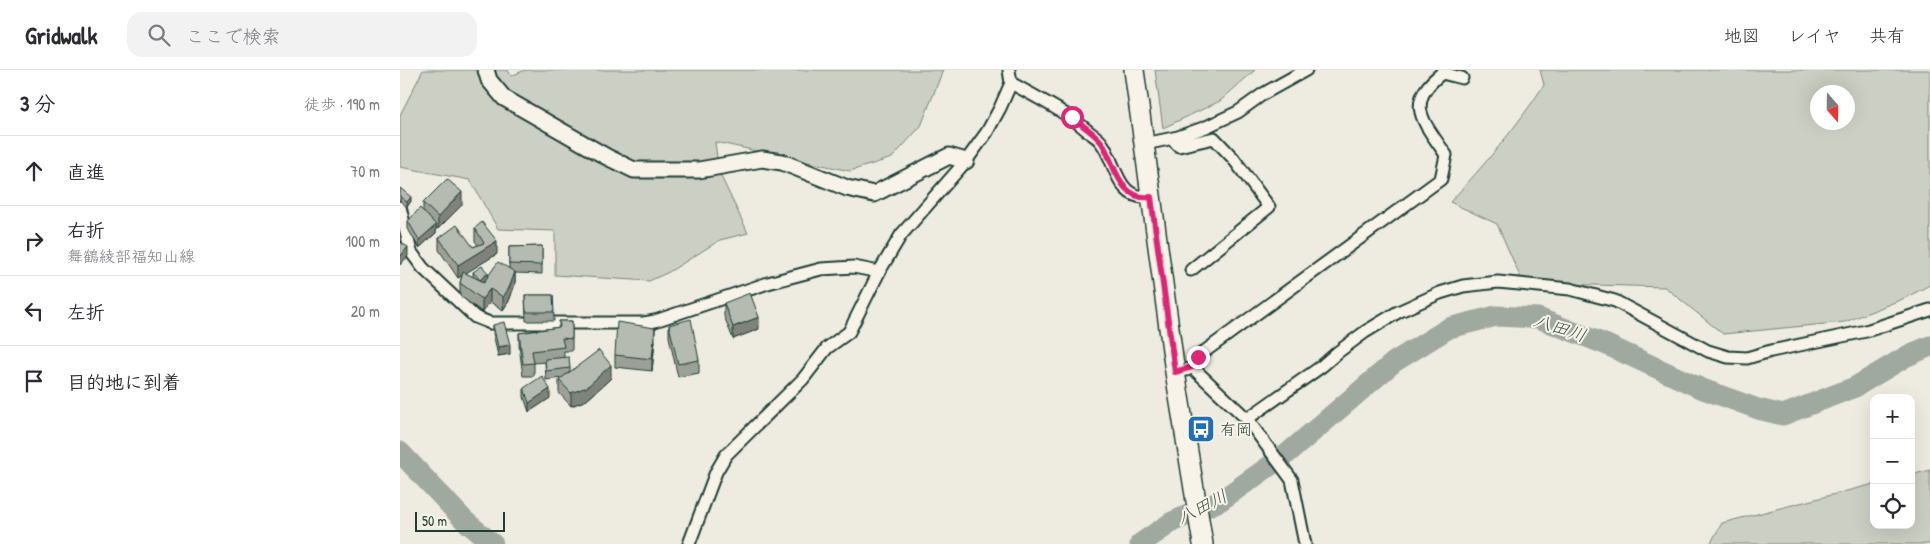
<!DOCTYPE html>
<html lang="ja">
<meta charset="utf-8">
<style>
:root{--surface:#fff;--page:#f2f2f3;--text:#2b2b33;--muted:#7c7c81;--line:#e1e1e2}
body{margin:0;font-family:"Patrick Hand","Klee One",sans-serif;background:var(--page);color:var(--text)}
.controls{position:absolute;right:15px;bottom:15px;display:grid;overflow:hidden;border-radius:10px;box-shadow:0 5px 20px #0002}
.controls button{width:45px;height:45px;display:grid;place-items:center;padding:0;border:0;border-bottom:1px solid var(--line);background:var(--surface);color:var(--text);font:25px sans-serif}
.compass{position:absolute;left:1410px;top:15px;width:45px;height:45px;border-radius:50%;background:var(--surface);box-shadow:0 5px 20px #0002;rotate:160deg}
.scale{position:absolute;left:15px;bottom:12px;width:90px;box-sizing:border-box;padding-left:5px;border:2px solid #1f3d34;border-top:0;font-size:14px;line-height:18px;white-space:nowrap;color:#1f3d34;-webkit-text-stroke:4px #f7f3e8;paint-order:stroke}
.stop{position:absolute;width:15px;height:15px;margin:-11px;border:4px solid #db2777;border-radius:50%;background:#fff}
.stop.end{background:#db2777;border-color:#fff;box-shadow:0 1px 5px #0008}
.list{margin:0;padding:0;list-style:none}
h2{display:flex;justify-content:space-between;align-items:center;height:65px;margin:0;padding:0 20px;font-size:21px}
h2 small{font-size:16px;font-weight:400;color:var(--muted)}
.list li{display:grid;grid-template-columns:32px 1fr auto;gap:15px;align-items:center;box-sizing:border-box;height:70px;padding:0 20px;border-top:1px solid var(--line)}
.list b{display:block;font-size:19px;white-space:nowrap}
.list p{margin:0;font-size:16px;white-space:nowrap;color:var(--muted)}
.list em{font-size:16px;font-style:normal;color:var(--muted)}
.icon{flex:none;width:28px;height:28px;fill:none;stroke:currentColor;stroke-width:2;stroke-linecap:round;stroke-linejoin:round}
.map{position:relative;flex:none;width:1530px;height:474px;overflow:hidden}
header{display:flex;align-items:center;gap:30px;box-sizing:border-box;height:70px;padding:0 25px;background:var(--surface);border-bottom:1px solid var(--line)}
header strong{font-size:24px}
nav{display:flex;gap:28px;margin-inline-start:auto;font-size:18px}
.search{width:350px;height:45px;background:var(--page);display:flex;align-items:center;gap:12px;box-sizing:border-box;padding:0 18px;border-radius:15px;color:var(--muted);font-size:19px}
main{display:flex}
aside{flex:1;background:var(--surface)}
.map>svg:first-child{display:block}
</style>
<header>
<strong>Gridwalk</strong>
<div class="search"><svg class="icon" aria-label="search" viewBox="0 0 24 24"><circle cx="10" cy="10" r="6"/><path d="M15 15l6 6"/></svg>ここで検索</div>
<nav><a>地図</a><a>レイヤ</a><a>共有</a></nav>
</header>
<main>
<aside>
<h2>3 分<small>徒歩 · 190 m</small></h2>
<ul class="list">
<li><svg class="icon" aria-label="ahead" viewBox="0 0 24 24"><path d="M12 20V5M6 11l6-6 6 6"/></svg><div><b>直進</b></div><em>70 m</em></li>
<li><svg class="icon" aria-label="right" viewBox="0 0 24 24"><path d="M7 20v-9h11M14 6l5 5-5 5"/></svg><div><b>右折</b><p>舞鶴綾部福知山線</p></div><em>100 m</em></li>
<li><svg class="icon" aria-label="left" viewBox="0 0 24 24"><path d="M17 20v-9H6M10 6l-5 5 5 5"/></svg><div><b>左折</b></div><em>20 m</em></li>
<li><svg class="icon" aria-label="arrive" viewBox="0 0 24 24"><path d="M6 21V4h12l-3 4 3 4H6"/></svg><div><b>目的地に到着</b></div></li>
</ul>
</aside>
<div class="map">
<svg width="1530" height="474" viewBox="0 0 1530 474">
<rect width="100%" height="100%" fill="#eeece1"/>
<filter id="ink" filterUnits="userSpaceOnUse"><feTurbulence type="fractalNoise" baseFrequency=".02" numOctaves="2"/><feDisplacementMap in="SourceGraphic" scale="10" xChannelSelector="R" yChannelSelector="G"/><feConvolveMatrix kernelMatrix="1 2 1 2 8 2 1 2 1" color-interpolation-filters="sRGB"/></filter>
<g filter="url(#ink)">
<g fill="#cccfc4" stroke="#76867c" fill-rule="evenodd">
<polygon points="23,0 108,0 111,6 125,0 543,0 521,56 492,88 450,101 315,72 319,102 348,163 320,170 269,202 249,211 155,205 155,161 98,159 70,110 0,97 0,45"/>
<polygon points="755,0 855,0 820,31 763,58"/>
<path d="M1140 0H1530V215L1505 228 1445 252 1323 264 1265 217 1123 213 1097 154 1050 132C1086 93 1115 59 1144 15ZM1418 22H1448V52H1418Z"/>
<polygon points="1530,400 1530,474 1310,474 1322,453 1474,414 1474,455 1511,455 1511,405"/>
</g>
<g fill="none" stroke-linecap="round" stroke-linejoin="round">
<g stroke="#9fa99f" stroke-width="21">
<polyline points="0,382 64,450 93,474"/>
<polyline points="740,474 772,452 820,431 888,383 994,292 1049,258 1096,246 1138,248 1207,275 1300,318 1358,339 1383,345 1455,317 1507,286 1530,276"/>
</g>
<g stroke="#1f3d34" stroke-width="15">
<g id="minor">
<path d="M611 13C638 28 666 42 689 62 693 65 698 68 701 72 717 93 716 131 751 127"/>
<polyline points="772,69 779,76 814,68 833,88 869,137 791,200"/>
<polyline points="745,74 778,67 806,57 838,42 863,24 906,0"/>
<polyline points="0,137 11,182 23,198 75,247 90,253 244,253 255,251 368,213 421,199 454,197 479,202"/>
<path d="M792 297 797 287 1041 109 1046 85C1024 52 1003 33 1042 3L1062 8"/>
<polyline points="787,300 792,297 847,349 892,410 905,474"/>
<polyline points="847,349 922,296 938,282 965,262 998,242 1040,223 1063,216 1098,212 1170,219 1215,231 1308,281 1328,287 1347,288 1371,281 1466,261 1530,240"/>
<polyline points="289,474 316,402 326,385 403,309 427,278 449,262 479,202 501,165 566,91 587,62 600,38 611,13 609,0"/>
</g>
</g>
<g stroke="#1f3d34" stroke-width="19">
<polyline id="tertiary" points="86,0 89,10 104,28 207,87 234,100 299,100 362,89 382,92 447,118 474,124 549,86 566,91"/>
</g>
<g stroke="#1f3d34" stroke-width="22">
<polyline id="primary" points="734,0 775,302 803,474"/>
</g>
<use href="#minor" stroke="#f7f3e8" stroke-width="11"/>
<use href="#tertiary" stroke="#f7f3e8" stroke-width="15"/>
<use href="#primary" stroke="#f7f3e8" stroke-width="19"/>
</g>
<g fill="#9ca197" stroke="#1f3d34">
<polygon points="0,118 11,131 7,137 0,131"/>
<polygon points="23,133 62,135 38,159 36,158 36,163 19,178 8,159 8,151 23,142"/>
<polygon points="75,158 97,184 65,203 73,207 73,202 88,205 109,198 109,177 142,176 142,204 115,203 115,214 109,231 103,240 90,232 82,242 60,226 60,213 62,205 58,208 39,180 39,168 73,177 78,175 75,171"/>
<polygon points="125,225 153,225 154,251 126,251"/>
<polygon points="324,233 359,259 333,269 324,246"/>
<polygon points="159,251 172,251 172,281 164,281 164,287 170,298 170,302 211,308 187,330 171,336 159,323 159,310 162,308 146,310 145,292 134,293 134,306 123,306 119,276 119,263 159,257"/>
<polygon points="93,255 110,284 98,286 93,263"/>
<polygon points="269,255 299,290 299,303 278,307 269,267"/>
<polygon points="255,271 252,301 215,297 215,285"/>
<polygon points="124,318 150,328 129,342 124,327"/>
</g>
<g fill="#7f837b" stroke="#1f3d34">
<polygon points="62,122 62,135 38,159 38,147"/>
<polygon points="11,127 11,131 7,137 7,132"/>
<polygon points="36,155 36,163 19,178 19,170"/>
<polygon points="97,171 97,184 58,208 58,195"/>
<polygon points="8,177 8,186 0,195 0,187"/>
<polygon points="115,202 115,214 109,231 103,240 103,227"/>
<polygon points="88,203 88,207 80,215 80,210"/>
<polygon points="90,219 90,232 82,242 82,229"/>
<polygon points="359,247 359,259 333,269 333,257"/>
<polygon points="255,258 255,271 252,301 252,289"/>
<polygon points="110,275 110,284 98,286 98,277"/>
<polygon points="211,295 211,308 187,330 171,336 171,323"/>
<polygon points="150,319 150,328 129,342 129,333"/>
</g>
<g fill="#b5bbb0" stroke="#1f3d34">
<polygon points="47,109 62,122 38,147 23,133"/>
<polygon points="0,118 11,127 7,132 0,127"/>
<polygon points="20,138 36,155 19,170 8,151"/>
<polygon points="82,152 97,171 58,195 39,168 57,155 73,177 84,173 75,158"/>
<polygon points="0,172 8,177 0,187"/>
<polygon points="142,176 142,195 109,194 109,177"/>
<polygon points="98,192 115,202 109,218 103,227 90,219 82,229 60,213 63,202 84,212"/>
<polygon points="82,196 88,203 80,210 73,202"/>
<polygon points="350,223 359,247 333,257 324,233"/>
<polygon points="125,225 153,225 154,242 126,242"/>
<polygon points="291,249 299,290 278,294 269,255"/>
<polygon points="159,251 172,251 172,269 162,268 164,277 132,281 134,293 123,294 119,263 160,257"/>
<polygon points="104,252 110,275 98,277 93,255"/>
<polygon points="217,252 255,258 252,289 215,285"/>
<polygon points="199,280 211,295 187,317 171,323 159,310"/>
<polygon points="169,287 170,298 146,301 145,289"/>
<polygon points="142,306 150,319 129,333 124,318"/>
</g>
</g>
<g fill="none" stroke-linecap="round" stroke-linejoin="round" filter="url(#ink)">
<path stroke="#db2777" stroke-width="6" d="M672 47C681 55 695 63 702 73 715 94 719 131 751 127L775 302 792 297 798 287"/>
</g>
<defs>
<g id="bus-square" transform="scale(1.4375)"><rect x="-9" y="-9" width="18" height="18" rx="4" fill="#1f6fb2" stroke="#f7f3e8"/><path d="M-5-6H5V4H4V6H2V4H-2V6H-4V4H-5ZM-3.5-4V0h7V-4ZM-3.5 1.2v1.5H-2V1.2ZM2 1.2v1.5H3.5V1.2Z" fill="#fff"/></g>
</defs>
<g fill-rule="evenodd">
<use href="#bus-square" x="801" y="359"/>
</g>
<g text-anchor="middle" stroke-width="4" stroke-linejoin="round" paint-order="stroke">
<g font-size="16" fill="#1f3d34" stroke="#f7f3e8" text-anchor="start">
<text x="820" y="365">有岡</text>
</g>
<g font-size="18" font-style="italic" fill="#3f584f" stroke="#f7f3e8">
<text transform="translate(1160 258) rotate(18)" y="6">八田川</text>
<text transform="translate(802 437) rotate(-27)" y="6">八田川</text>
</g>
</g>
</svg>
<div class="controls">
<button>+</button>
<button>−</button>
<button><svg class="icon" aria-label="locate" viewBox="0 0 24 24"><circle cx="12" cy="12" r="6"/><path d="M12 2v4M12 18v4M2 12h4M18 12h4"/></svg></button>
</div>
<svg class="compass" viewBox="-18 -18 36 36"><path d="M0-13l5 13h-10z" fill="#e53935"/><path d="M0 13l5-13h-10z" fill="#7c7c81"/></svg>
<div class="scale">50 m</div>
<div class="stop" style="left:672px;top:47px"></div>
<div class="stop end" style="left:798px;top:287px"></div>
</div>
</main>
